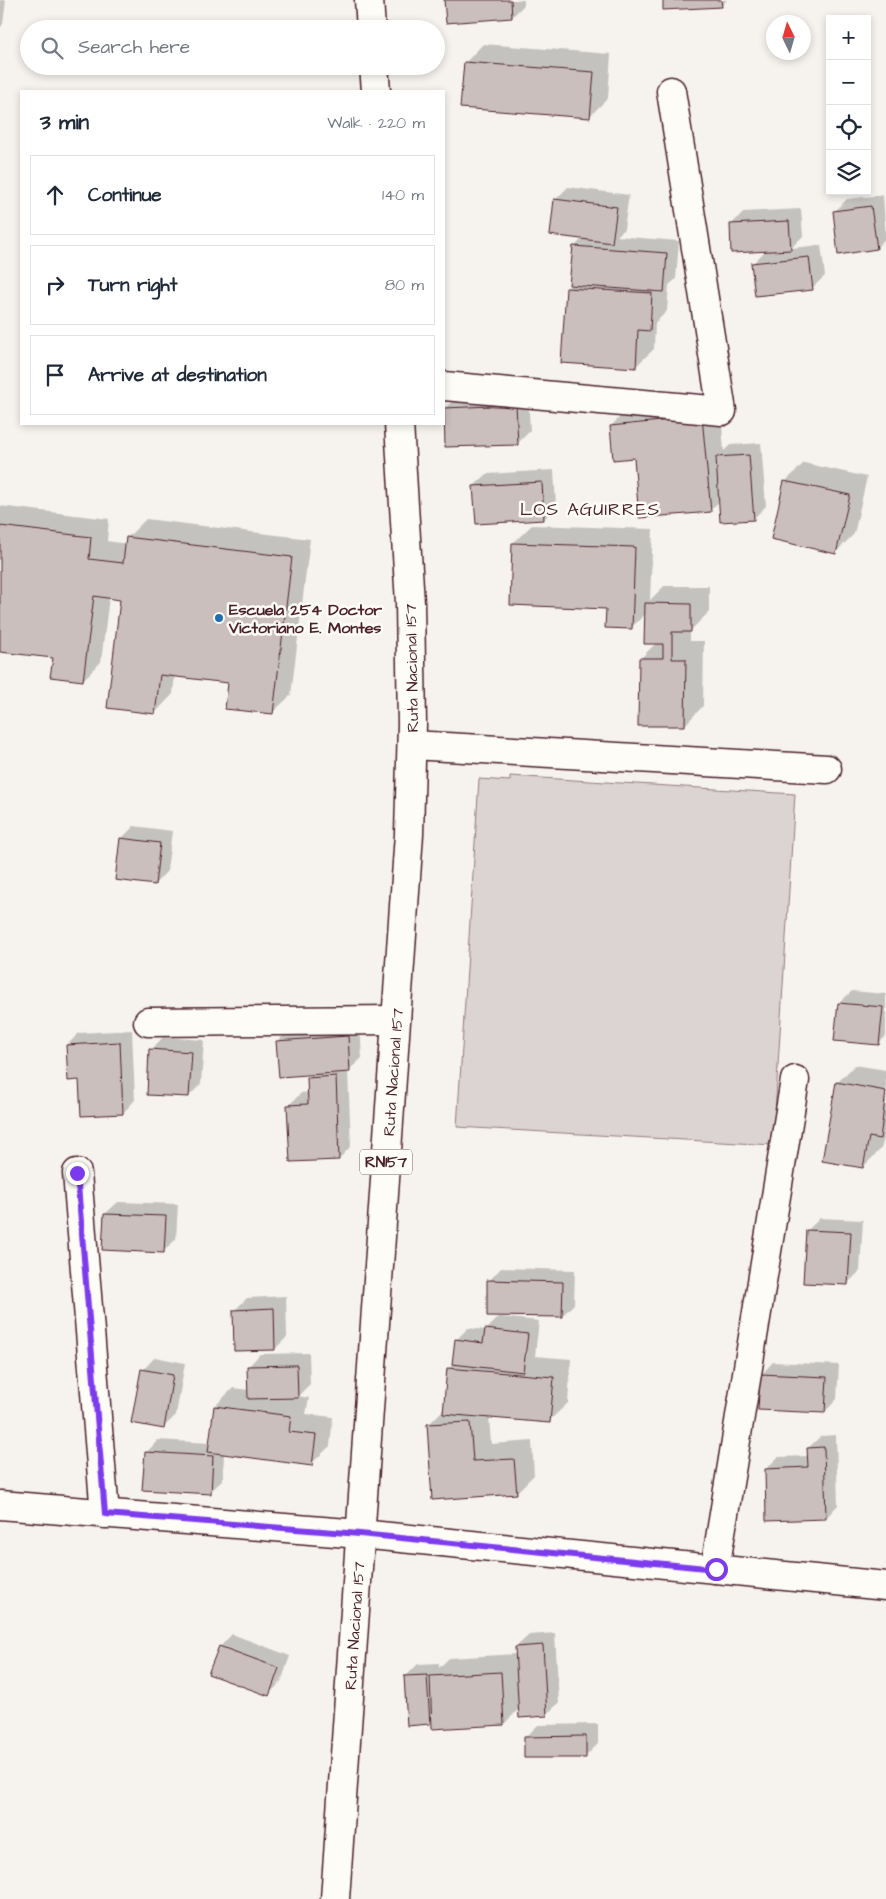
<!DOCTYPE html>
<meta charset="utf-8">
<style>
:root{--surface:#fff;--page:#f2f2f3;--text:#1f2937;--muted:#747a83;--line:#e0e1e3}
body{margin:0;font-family:"Architects Daughter",sans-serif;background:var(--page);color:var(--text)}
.controls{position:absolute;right:15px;top:15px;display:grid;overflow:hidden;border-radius:0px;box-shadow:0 2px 8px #0003}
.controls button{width:45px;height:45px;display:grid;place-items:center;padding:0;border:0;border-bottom:1px solid var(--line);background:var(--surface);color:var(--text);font:25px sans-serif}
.compass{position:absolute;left:766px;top:15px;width:45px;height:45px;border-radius:50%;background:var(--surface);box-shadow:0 2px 8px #0003;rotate:355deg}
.stop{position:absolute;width:15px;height:15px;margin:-11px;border:4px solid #7c3aed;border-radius:50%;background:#fff}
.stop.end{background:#7c3aed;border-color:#fff;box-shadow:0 1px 5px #0008}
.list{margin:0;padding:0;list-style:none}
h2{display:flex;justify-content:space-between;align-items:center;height:65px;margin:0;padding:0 20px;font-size:21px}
h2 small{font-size:16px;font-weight:400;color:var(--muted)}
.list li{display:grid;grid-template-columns:32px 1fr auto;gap:15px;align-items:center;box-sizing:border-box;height:80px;margin:0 10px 10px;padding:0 10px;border:1px solid var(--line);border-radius:0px}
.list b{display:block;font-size:19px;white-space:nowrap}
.list em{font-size:16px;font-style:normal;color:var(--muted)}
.icon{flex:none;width:28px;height:28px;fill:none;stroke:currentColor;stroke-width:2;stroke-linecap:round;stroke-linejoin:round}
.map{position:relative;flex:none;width:886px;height:1899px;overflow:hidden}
.search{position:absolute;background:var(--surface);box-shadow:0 2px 8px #0003;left:20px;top:20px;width:425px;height:55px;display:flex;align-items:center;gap:12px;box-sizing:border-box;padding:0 18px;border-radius:28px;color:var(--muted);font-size:19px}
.panel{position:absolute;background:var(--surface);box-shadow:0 2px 8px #0003;left:20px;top:90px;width:425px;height:335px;border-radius:0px}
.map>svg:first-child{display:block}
</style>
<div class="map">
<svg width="886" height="1899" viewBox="0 0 886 1899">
<rect width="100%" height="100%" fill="#f6f3ef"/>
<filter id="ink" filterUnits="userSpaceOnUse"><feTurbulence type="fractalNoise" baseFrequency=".02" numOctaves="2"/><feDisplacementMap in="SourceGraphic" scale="10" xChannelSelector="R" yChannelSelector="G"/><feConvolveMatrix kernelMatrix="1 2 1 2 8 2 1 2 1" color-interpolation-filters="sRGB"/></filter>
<g filter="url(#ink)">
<polygon fill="#dcd4d2" stroke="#937a7e" points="510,776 795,794 773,1145 457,1127 479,779 510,781"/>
<g fill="#0003">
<polygon points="0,0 6,0 3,24 0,28"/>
<polygon points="446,0 524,0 524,5 512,17"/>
<polygon points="664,0 727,0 721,6"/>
<polygon points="483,44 611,54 608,98 590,116 465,63"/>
<polygon points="568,187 629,195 624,229 617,236 679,241 676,279 669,285 667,311 655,323 654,349 635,367 567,288 571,285 574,247 583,238 555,200"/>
<polygon points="883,195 886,238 876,248 834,212 847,199"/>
<polygon points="801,209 803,236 791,248 821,245 825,276 812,288 752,264 766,250 731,225 743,212"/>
<polygon points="528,394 530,431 517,444 445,408 458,396"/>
<polygon points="720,399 724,451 730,445 761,443 766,506 753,519 720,501 710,510 635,456 611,426 629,408"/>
<polygon points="804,463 867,477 854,534 836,552 773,538 786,481"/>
<polygon points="554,470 556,506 544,519 474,486 487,474"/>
<polygon points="0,506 109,519 107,541 127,544 128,537 146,519 310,539 291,695 272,713 230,682 175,675 173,694 155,713 122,599 109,597 101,662 83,680 54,657 0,650"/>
<polygon points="532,525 653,529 650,600 664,586 709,586 709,612 690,631 690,641 704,641 703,706 685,725 640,659 656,643 646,613 631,628 607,608 513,543"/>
<polygon points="134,826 172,831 167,871 155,884 121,839"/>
<polygon points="852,991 886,994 886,1036 878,1044 839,1003"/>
<polygon points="360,1024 362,1058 348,1071 351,1146 339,1159 289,1105 301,1093 309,1092 308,1078 313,1073 278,1041 290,1029"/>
<polygon points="132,1030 135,1100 123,1113 80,1079 67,1045 79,1033"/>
<polygon points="163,1037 204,1040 201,1084 189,1096 151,1050"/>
<polygon points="855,1065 886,1070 886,1131 881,1149 863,1167 837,1083"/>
<polygon points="118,1202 178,1204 176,1239 164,1251 105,1214"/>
<polygon points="820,1218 863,1220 860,1271 847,1284 807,1231"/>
<polygon points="501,1268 575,1270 574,1304 562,1316 489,1281"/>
<polygon points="286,1296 287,1337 275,1349 235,1310 247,1298"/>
<polygon points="499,1317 539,1321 535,1356 571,1359 568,1403 549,1421 489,1416 491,1444 532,1441 534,1475 516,1493 433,1498 428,1425 445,1408 448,1369 453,1364 456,1340 468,1328 486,1330"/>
<polygon points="309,1353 310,1384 298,1396 309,1398 306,1414 333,1417 330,1446 311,1464 224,1453 223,1480 210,1492 146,1453 158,1440 210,1443 215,1406 233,1388 249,1390 248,1367 260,1354"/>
<polygon points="155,1357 185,1363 176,1415 163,1428 143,1370"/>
<polygon points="773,1362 839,1365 837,1399 825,1412 761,1375"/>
<polygon points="836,1435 838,1505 826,1518 766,1469 778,1457 809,1456 808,1448 821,1436"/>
<polygon points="555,1633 559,1703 546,1715 520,1708 504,1724 433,1719 429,1723 405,1677 418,1664 439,1663 439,1668 449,1658 517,1654 516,1647 529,1635"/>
<polygon points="232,1634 290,1656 281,1682 268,1695 220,1647"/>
<polygon points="598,1724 598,1744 585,1757 526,1737 538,1725"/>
</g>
<g fill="#cbbfbe" stroke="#4a1f2b">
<polygon points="444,0 511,0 512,18 446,23"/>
<polygon points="663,0 721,0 722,7 663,10"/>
<polygon points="464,62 594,72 590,118 460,108"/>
<polygon points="554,199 617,207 612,243 550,235"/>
<polygon points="871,206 877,249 838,255 833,211"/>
<polygon points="789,221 791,250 731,253 730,224"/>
<polygon points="573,246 667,253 664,292 569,285"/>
<polygon points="809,257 813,290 755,296 751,263"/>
<polygon points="566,288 652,293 650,331 638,330 636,368 561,363"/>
<polygon points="516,405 518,445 445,447 444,408"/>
<polygon points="702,417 711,512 639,518 634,458 613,460 610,426"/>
<polygon points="749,455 754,520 720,522 716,457"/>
<polygon points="784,481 850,495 836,554 771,539"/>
<polygon points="542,482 544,520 476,524 473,486"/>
<polygon points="0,526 91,537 89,559 123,563 126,537 292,557 273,714 225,709 228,683 160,675 155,714 107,708 120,600 94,596 83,681 50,677 53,658 0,652"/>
<polygon points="512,543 635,547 632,629 605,628 606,609 510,605"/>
<polygon points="645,603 691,604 691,632 672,632 672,659 686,659 685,726 638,726 639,658 663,658 663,644 644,644"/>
<polygon points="120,838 160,843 155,885 115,880"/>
<polygon points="838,1003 883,1007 879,1045 834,1041"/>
<polygon points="348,1036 350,1072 279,1077 276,1041"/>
<polygon points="120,1042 123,1114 81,1116 79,1080 68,1081 66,1045"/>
<polygon points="149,1049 192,1052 189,1097 147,1095"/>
<polygon points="336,1076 339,1160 290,1162 287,1105 308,1104 307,1078"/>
<polygon points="836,1082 886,1091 880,1139 869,1137 863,1168 822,1161"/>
<polygon points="104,1214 166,1216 164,1253 102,1250"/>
<polygon points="806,1230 851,1232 848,1285 803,1283"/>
<polygon points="487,1280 563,1282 562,1317 487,1316"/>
<polygon points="274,1308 275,1350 234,1351 233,1310"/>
<polygon points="485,1329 528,1334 523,1372 452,1364 455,1339 483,1343"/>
<polygon points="297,1365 298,1398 248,1399 247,1366"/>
<polygon points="447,1368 554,1377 550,1423 443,1414"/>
<polygon points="141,1369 173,1375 164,1429 131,1423"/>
<polygon points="760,1374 827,1377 825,1413 758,1410"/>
<polygon points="214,1406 291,1416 289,1432 316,1435 312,1466 208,1452"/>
<polygon points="470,1422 473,1461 514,1459 517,1494 432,1500 427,1424"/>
<polygon points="824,1447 826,1519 766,1521 765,1469 808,1467 807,1448"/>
<polygon points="145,1452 213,1456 211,1494 142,1490"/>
<polygon points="543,1645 547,1716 519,1718 515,1647"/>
<polygon points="219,1646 279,1668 269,1696 208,1674"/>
<polygon points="501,1672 504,1725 432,1729 430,1676"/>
<polygon points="427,1675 430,1724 407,1726 404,1676"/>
<polygon points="586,1736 586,1758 524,1758 524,1737"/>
</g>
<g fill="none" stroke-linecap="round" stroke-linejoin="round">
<g stroke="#4a1f2b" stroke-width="31">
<g id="minor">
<polyline points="444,386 722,411 671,91"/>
<polyline points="412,745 827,769"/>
<polyline points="148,1022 396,1020"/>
<polyline points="77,1173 105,1514"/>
<polyline points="0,1505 360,1534 886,1586"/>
<polyline points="715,1569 795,1080"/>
</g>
</g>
<g stroke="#4a1f2b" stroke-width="31">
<g id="highway">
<polyline points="369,0 371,29"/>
<polyline points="374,66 376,91"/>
<path id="s1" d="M335 1899 409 834 412 724 410 603 399 424"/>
</g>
</g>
<use href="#minor" stroke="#fdfcf7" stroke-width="28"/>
<use href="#highway" stroke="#fdfcf7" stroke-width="28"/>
</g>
</g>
<g fill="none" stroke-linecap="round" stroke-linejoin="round" filter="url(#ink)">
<polyline stroke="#7c3aed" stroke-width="6" points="77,1173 105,1514 360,1534 716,1569"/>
</g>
<circle fill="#1f6fb2" stroke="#fdfcf7" stroke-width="2" cx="219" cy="618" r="5"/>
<g text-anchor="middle" stroke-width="5" stroke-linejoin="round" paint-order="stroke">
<rect fill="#fdfcf7" stroke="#806168" stroke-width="1" x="360" y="1149.5" width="52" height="25" rx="4"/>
<g font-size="15" font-weight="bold" fill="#4a1f2b">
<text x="386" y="1167">RN157</text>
</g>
<g font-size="16" font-weight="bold" fill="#4a1f2b" stroke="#fdfcf7" text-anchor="start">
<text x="229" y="615">Escuela 254 Doctor<tspan x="229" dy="18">Victoriano E. Montes</tspan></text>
</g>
<g font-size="16" fill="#4a1f2b" stroke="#fdfcf7">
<text transform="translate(411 668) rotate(-91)" y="6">Ruta Nacional 157</text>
<text dy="6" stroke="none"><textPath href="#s1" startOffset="829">Ruta Nacional 157</textPath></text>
<text dy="6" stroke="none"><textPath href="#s1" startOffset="274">Ruta Nacional 157</textPath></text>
</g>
<g font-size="18" letter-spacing="1" fill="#4a1f2b" stroke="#fdfcf7">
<text x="590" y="515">LOS AGUIRRES</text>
</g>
</g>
</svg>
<div class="controls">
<button>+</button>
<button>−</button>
<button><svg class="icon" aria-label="locate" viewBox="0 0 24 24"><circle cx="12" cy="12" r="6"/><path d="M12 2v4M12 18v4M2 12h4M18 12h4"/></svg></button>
<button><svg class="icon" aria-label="layers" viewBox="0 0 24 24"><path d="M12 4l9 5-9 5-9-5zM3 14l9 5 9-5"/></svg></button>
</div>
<svg class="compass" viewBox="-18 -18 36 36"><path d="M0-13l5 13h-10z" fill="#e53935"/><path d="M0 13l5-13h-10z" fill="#747a83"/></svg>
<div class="stop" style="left:716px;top:1569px"></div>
<div class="stop end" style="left:77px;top:1173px"></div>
<div class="search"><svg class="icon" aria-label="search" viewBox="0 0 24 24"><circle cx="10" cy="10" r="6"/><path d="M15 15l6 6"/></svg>Search here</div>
<section class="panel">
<h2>3 min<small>Walk · 220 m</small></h2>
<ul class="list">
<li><svg class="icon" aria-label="ahead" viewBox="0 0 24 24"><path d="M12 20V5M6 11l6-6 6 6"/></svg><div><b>Continue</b></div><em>140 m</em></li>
<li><svg class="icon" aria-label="right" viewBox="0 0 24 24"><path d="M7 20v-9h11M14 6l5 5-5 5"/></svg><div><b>Turn right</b></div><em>80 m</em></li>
<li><svg class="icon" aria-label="arrive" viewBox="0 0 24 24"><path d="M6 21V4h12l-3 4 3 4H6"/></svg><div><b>Arrive at destination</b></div></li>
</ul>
</section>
</div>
